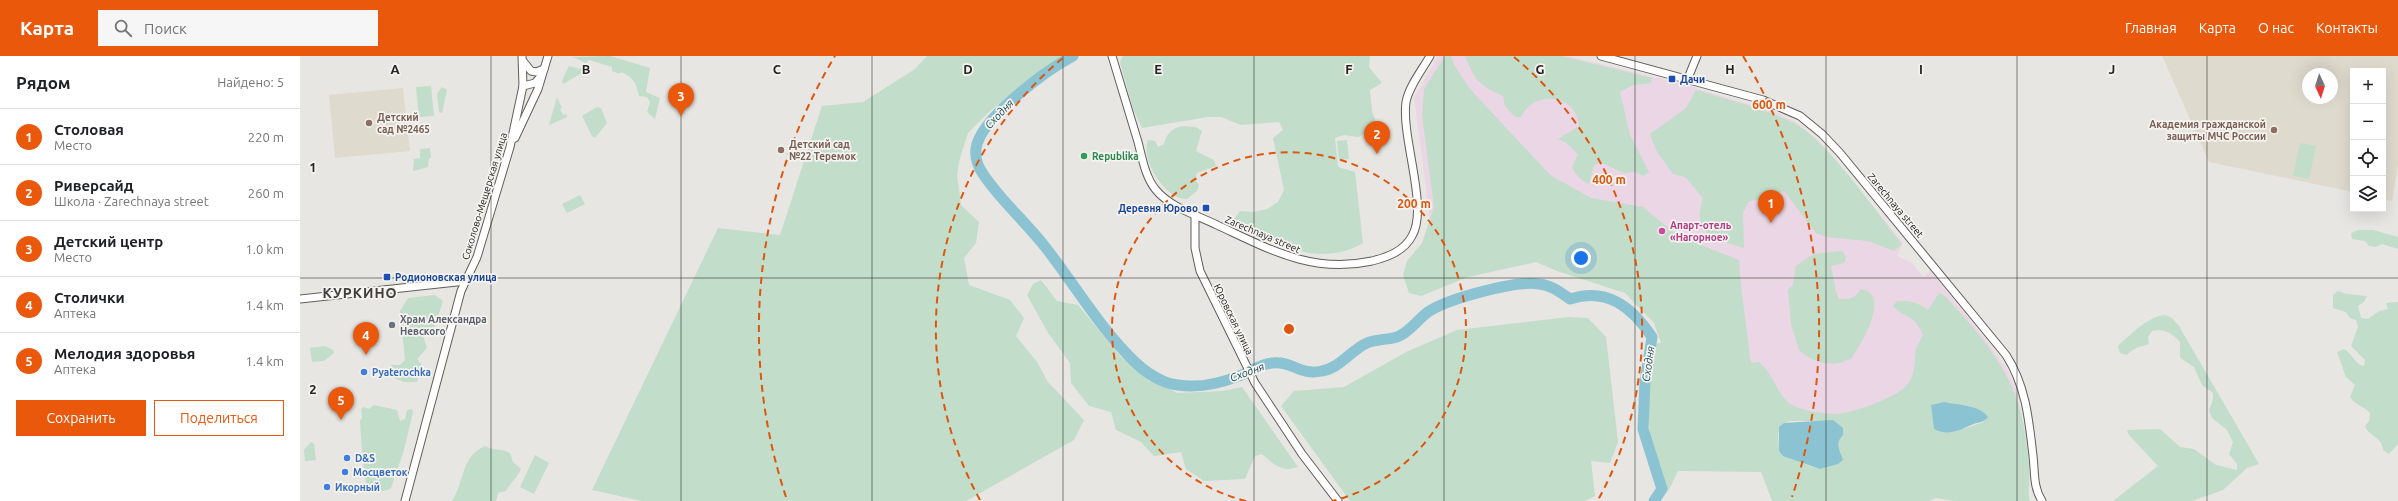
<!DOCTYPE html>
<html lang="ru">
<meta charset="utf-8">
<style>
:root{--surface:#fff;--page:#f6f6f6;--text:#202124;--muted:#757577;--line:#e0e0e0;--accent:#ea580c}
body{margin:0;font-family:Ubuntu,sans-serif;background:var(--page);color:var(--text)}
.controls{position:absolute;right:12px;top:12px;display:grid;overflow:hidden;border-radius:0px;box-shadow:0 4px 16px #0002}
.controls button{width:36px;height:36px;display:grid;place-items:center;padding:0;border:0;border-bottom:1px solid var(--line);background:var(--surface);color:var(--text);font:20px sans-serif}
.compass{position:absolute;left:2002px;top:12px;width:36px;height:36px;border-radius:50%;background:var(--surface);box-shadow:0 4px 16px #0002;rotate:176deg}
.you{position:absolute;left:1281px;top:202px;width:14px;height:14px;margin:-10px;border:3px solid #fff;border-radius:50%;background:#1a73e8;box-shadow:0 0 0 6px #1a73e833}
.badge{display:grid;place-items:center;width:26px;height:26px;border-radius:50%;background:var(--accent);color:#fff;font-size:13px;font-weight:700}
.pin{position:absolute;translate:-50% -33px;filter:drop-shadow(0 1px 2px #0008)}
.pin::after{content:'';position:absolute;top:21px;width:14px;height:12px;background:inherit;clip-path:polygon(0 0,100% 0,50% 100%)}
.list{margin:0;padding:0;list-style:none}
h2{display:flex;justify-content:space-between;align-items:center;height:52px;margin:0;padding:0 16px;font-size:17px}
h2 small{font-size:13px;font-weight:400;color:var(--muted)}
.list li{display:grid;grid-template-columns:26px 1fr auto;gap:12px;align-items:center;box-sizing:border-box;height:56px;padding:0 16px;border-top:1px solid var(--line)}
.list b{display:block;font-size:15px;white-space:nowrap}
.list p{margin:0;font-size:13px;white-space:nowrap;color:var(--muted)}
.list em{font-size:13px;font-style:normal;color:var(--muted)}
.actions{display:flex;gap:8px;padding:12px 16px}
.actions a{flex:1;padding:9px 0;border:1px solid var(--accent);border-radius:0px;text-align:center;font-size:14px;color:var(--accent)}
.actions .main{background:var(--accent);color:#fff}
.icon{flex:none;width:22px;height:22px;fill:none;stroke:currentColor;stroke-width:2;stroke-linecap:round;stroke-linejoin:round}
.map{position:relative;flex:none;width:2098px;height:445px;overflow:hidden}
header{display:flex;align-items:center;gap:24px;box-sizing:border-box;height:56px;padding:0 20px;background:var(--accent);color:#fff}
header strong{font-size:19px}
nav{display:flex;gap:22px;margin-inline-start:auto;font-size:14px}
.search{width:280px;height:36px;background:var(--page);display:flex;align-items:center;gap:10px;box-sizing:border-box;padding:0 14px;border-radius:0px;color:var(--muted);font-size:15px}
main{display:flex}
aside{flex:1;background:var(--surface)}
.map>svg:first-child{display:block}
</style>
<header>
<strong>Карта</strong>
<div class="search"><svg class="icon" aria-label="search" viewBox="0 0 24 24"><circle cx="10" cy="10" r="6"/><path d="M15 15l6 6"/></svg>Поиск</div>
<nav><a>Главная</a><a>Карта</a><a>О нас</a><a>Контакты</a></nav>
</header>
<main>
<aside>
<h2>Рядом<small>Найдено: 5</small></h2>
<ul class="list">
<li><span class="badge">1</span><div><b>Столовая</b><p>Место</p></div><em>220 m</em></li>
<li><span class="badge">2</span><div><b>Риверсайд</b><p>Школа · Zarechnaya street</p></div><em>260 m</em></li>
<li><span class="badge">3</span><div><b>Детский центр</b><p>Место</p></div><em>1.0 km</em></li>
<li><span class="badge">4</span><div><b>Столички</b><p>Аптека</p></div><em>1.4 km</em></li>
<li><span class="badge">5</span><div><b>Мелодия здоровья</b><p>Аптека</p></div><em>1.4 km</em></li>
</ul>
<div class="actions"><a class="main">Сохранить</a><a>Поделиться</a></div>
</aside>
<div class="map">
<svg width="2098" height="445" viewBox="0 0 2098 445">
<rect width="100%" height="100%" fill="#e8e6e2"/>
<polygon fill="#ead6e5" points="1138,0 1267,0 1379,27 1477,57 1494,65 1515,81 1535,103 1603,187 1597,200 1612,207 1623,221 1630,215 1683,280 1706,312 1714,328 1718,342 1716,351 1573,360 1483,360 1298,201 1131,200 1129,156 1114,42"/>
<g fill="#dfdace" fill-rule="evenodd">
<path d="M1862 0H2098V109L2092 145 2083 143V15H2053V136L1909 106ZM2008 18H2032V42H2008Z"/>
<polygon points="103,32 110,95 35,102 29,39"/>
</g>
<g fill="#c2ddc9" fill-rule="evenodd">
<path d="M310 0 350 12 346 36 360 42 355 63 347 56 350 46 347 41 339 40C336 28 335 22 321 16L319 18 312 15V11L289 4 286 7 273 1Z"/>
<polygon points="627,0 769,0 729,23 690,55 668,77 660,102 657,119 661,149 679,166 676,187 664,202 669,229 710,244 724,262 716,280 737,306 748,326 784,364 774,384 666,445 342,445 292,434 418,172 480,179 522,50 563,46 615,13"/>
<path d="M823 0H1070L1069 11 1082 27 1070 34 1072 55 1075 63 1070 76 1058 81 1044 79 1035 82 1038 111 1055 116 1063 187C1033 205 999 198 968 184 955 178 947 170 932 166L940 155 953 156 967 153 978 146 984 134 973 82 983 74 979 66 941 69 921 61H908L842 72 833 53 820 6Z"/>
<path d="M1145 0H1151L1154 9 1170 33 1250 119 1291 142 1343 151 1378 180 1439 204C1441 238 1447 271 1450 304L1452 307 1459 306C1474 319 1475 335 1489 347 1496 354 1525 358 1536 358 1550 358 1597 341 1606 330 1616 318 1614 307 1616 293 1617 289 1621 284 1623 279 1615 258 1605 263 1593 250L1597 245C1611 245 1617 246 1628 254L1639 237 1645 240C1678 276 1714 316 1723 366 1727 385 1730 408 1729 427 1729 434 1728 438 1730 445H1654L1636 442 1629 445H1472L1461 416 1378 415 1368 436 1360 408 1351 388 1348 362V329L1354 288 1361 287 1354 267 1325 237 1257 215 1236 206 1168 221 1121 240 1109 237 1103 219 1107 205 1122 187 1134 151 1122 59 1124 33ZM1644 346 1657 349 1684 366 1666 372 1634 373 1631 349ZM1490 365H1512L1538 384 1537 390 1541 397C1537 402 1532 411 1525 412 1513 415 1491 401 1479 395L1478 377 1484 367Z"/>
<path d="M1165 0H1261L1352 22 1351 27 1333 29 1320 36 1330 79 1349 116 1344 120 1334 116 1324 117 1302 107 1294 109 1289 128C1280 124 1276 119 1272 111L1278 98 1265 86 1258 83 1279 70C1277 37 1233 34 1221 61H1215L1205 50 1203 40C1179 29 1175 25 1165 0Z"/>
<polygon points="269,10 284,14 284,16 263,28 262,25"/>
<polygon points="131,30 134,60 119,61 116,31"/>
<polygon points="142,31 147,34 142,57 139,56 137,38"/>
<path d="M1396 34C1428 44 1462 52 1492 66 1526 82 1576 156 1602 188L1594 195 1568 185 1526 181 1516 177 1484 135 1461 143 1449 145 1443 157 1444 192C1414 182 1391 181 1403 142L1385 121 1373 118 1356 94 1350 78 1386 52Z"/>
<polygon points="257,41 262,52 260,53 263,59 266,58 267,61 249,69"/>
<polygon points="297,51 301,52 307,67 295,82 292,80 282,60"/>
<path d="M882 70 896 71 902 75 896 95 914 104 916 110 897 117 895 124 899 129 897 135 887 143C865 144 840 103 848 84L855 85 858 91 864 88C866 78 872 72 882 70Z"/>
<polygon points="1047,84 1049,103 1039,104 1037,85"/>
<polygon points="2000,87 2016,90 2009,123 1993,120"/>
<polygon points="130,92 131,102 129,102 128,111 113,115 114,103 120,102 120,93"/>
<polygon points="280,139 285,148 267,157 262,148"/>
<polygon points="2058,174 2073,174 2098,181 2098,193 2082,188 2076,191 2069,190 2065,185 2052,183 2051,177"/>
<path d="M1542 195 1546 201 1544 207 1531 210 1536 236 1539 243C1550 244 1555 242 1561 233 1592 239 1561 287 1552 302 1536 312 1513 308 1499 294L1491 268 1488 234 1493 229 1496 210 1513 198Z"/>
<path d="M741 224 757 245 778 249 820 300 847 321 877 337 923 335 942 331 998 411C982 417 973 408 962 398L955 400 945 423 904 425 886 413 881 396 854 400 841 386 816 374 811 356 789 350 771 327 770 307 748 277 727 239 733 228Z"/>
<path d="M2038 235 2046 238 2067 240 2064 246 2058 250 2061 262 2068 263 2079 255 2088 253 2086 247 2098 246V388L2089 398 2083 394C2082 380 2070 382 2065 370L2069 365 2070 357C2064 350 2055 349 2050 341L2055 329 2046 321 2037 296 2044 293C2052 298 2055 308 2064 310L2065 304 2051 290 2058 271 2056 264 2050 262 2046 256 2033 252V239Z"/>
<polygon points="135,239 143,245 135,270 122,277 127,292 117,303 122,309 117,326 104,326 94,322 91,309 100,309 105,304 100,255 108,242"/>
<path d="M1865 259 1872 262 1879 270 1959 408 1947 412 1923 434 1892 445H1813L1858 410 1829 379 1827 374 1860 373 1880 391 1894 393 1916 409 1937 414V408L1929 398 1933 386 1927 374 1912 362 1909 355 1913 343V337L1902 329 1894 311C1878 299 1880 308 1880 286 1873 277 1863 272 1852 275L1848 281 1849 288 1836 292 1826 299 1820 297 1818 290C1830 279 1848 260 1865 259Z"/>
<polygon points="1268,261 1288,262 1306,281 1318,386 1310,407 1291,405 1295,440 1285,445 1050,445 981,350 994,335 1044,331 1106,296 1157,274"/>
<polygon points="25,290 33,294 34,297 24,305 12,306 10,292"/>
<path d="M74 349 97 354 100 365 105 363 107 354 112 353 113 356 104 394 91 432 88 434 70 437C63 427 61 379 60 364L62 362 61 353 64 351 69 353Z"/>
<polygon points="11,386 14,388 16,404 5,405 4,394"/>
<path d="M185 390C194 395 201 392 210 397L213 406 221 413C217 422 211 426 206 435L198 437 196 445H152C165 425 160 401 185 390Z"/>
<polygon points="235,399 249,407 234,438 220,431"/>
</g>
<g fill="#8bc3d2">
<path d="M1644 346C1658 349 1680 349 1688 361 1683 367 1678 366 1671 369 1658 375 1647 380 1634 373L1631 349Z"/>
<path d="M1533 364 1543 372V379C1534 388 1540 393 1543 404L1538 408 1520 413 1483 400 1479 395V371L1484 367Z"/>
</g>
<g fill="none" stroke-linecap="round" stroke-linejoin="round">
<path stroke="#8bc3d2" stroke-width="11" d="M773 0C747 14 679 63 676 93 675 101 678 111 683 118 701 145 726 166 746 192 775 229 801 274 836 307 843 314 856 322 865 326 889 334 916 329 939 320 950 316 960 308 972 307 994 305 999 320 1022 315 1040 312 1051 294 1067 287 1076 283 1087 284 1097 281 1109 277 1118 263 1128 256 1147 243 1216 224 1239 228 1251 229 1260 236 1270 243 1307 231 1332 251 1352 281L1345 326 1343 373 1362 433 1354 445"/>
<g stroke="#605e5a" stroke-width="9">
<g id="secondary">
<path d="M812 0C821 29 829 57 838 86 842 101 845 121 856 134 871 152 897 159 917 169 969 193 1012 218 1072 205 1088 201 1104 195 1112 180 1129 151 1101 82 1106 46 1109 30 1122 14 1130 0"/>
<path d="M1301 0 1463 44 1500 60 1522 78 1540 97 1706 299C1726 330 1729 364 1733 400 1735 416 1733 431 1742 445"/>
<polyline points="223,5 231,15 236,16 244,13"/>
<polyline points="1388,22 1397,0"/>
<polyline points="223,30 235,27 241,20"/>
<polyline points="215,82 238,33 248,0"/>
<polyline points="895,158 895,192 900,215 955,327 1002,398 1038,445"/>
<polyline points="0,243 166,225"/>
<polyline points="105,445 161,235 177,201 210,91 223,30 222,0"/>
</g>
</g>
<use href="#secondary" stroke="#fff" stroke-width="7"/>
</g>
<path fill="none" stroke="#252423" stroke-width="1" stroke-opacity="0.55" d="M191 0V445M381 0V445M572 0V445M763 0V445M954 0V445M1144 0V445M1335 0V445M1526 0V445M1717 0V445M1907 0V445M0 222H2098"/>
<g fill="none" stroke="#de560d" stroke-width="2" stroke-dasharray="7 5">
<path d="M946 445A177 177 0 1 1 1032 445"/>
<path d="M680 444A353 353 0 0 1 764 1M1214 1A353 353 0 0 1 1298 444"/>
<path d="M486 441A530 530 0 0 1 535 0M1443 0A530 530 0 0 1 1492 441"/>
</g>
<g fill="#1a4fb4" stroke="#f5f3ef" stroke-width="1.5">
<rect x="1368" y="19" width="8" height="8" rx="2"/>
<rect x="902" y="148" width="8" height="8" rx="2"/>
<rect x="83" y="217" width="8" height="8" rx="2"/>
</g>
<g fill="#8d6e63" stroke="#f5f3ef" stroke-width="1.5">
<circle cx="69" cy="67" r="4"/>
<circle cx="1974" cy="74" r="4"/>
<circle cx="481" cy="94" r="4"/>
</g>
<circle fill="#2e9e5b" stroke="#f5f3ef" stroke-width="1.5" cx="784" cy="100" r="4"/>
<circle fill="#d1479c" stroke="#f5f3ef" stroke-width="1.5" cx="1362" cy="175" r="4"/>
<circle fill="#6b7280" stroke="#f5f3ef" stroke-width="1.5" cx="92" cy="269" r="4"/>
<g fill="#3f7fe0" stroke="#f5f3ef" stroke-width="1.5">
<circle cx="64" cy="316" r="4"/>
<circle cx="47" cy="402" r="4"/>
<circle cx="45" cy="416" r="4"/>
<circle cx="27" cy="431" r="4"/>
</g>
<g text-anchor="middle" stroke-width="3.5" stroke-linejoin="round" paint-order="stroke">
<g font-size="10" font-weight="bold" fill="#164399" stroke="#f5f3ef" text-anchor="start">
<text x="1380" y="27">Дачи</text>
<text x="898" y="156" text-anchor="end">Деревня Юрово</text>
<text x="95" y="225">Родионовская улица</text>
</g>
<g font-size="10" font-weight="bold" fill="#785e54" stroke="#f5f3ef" text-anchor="start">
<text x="77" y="65">Детский<tspan x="77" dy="12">сад №2465</tspan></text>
<text x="1966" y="72" text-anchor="end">Академия гражданской<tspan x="1966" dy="12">защиты МЧС России</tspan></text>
<text x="489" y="92">Детский сад<tspan x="489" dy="12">№22 Теремок</tspan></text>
</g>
<g font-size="10" font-weight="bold" fill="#27864d" stroke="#f5f3ef" text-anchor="start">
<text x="792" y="104">Republika</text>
</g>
<g font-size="10" fill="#252423" stroke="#f5f3ef">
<text transform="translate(184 140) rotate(-73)" y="4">Соколово-Мещерская улица</text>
<text transform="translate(1596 149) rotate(50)" y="4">Zarechnaya street</text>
<text transform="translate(963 178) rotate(23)" y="4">Zarechnaya street</text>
<text transform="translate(934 263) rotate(64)" y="4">Юровская улица</text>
</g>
<g font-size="10" font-weight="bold" fill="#b23c85" stroke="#f5f3ef" text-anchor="start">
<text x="1370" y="173">Апарт-отель<tspan x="1370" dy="12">«Нагорное»</tspan></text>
</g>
<g font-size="10" font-weight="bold" fill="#5b616d" stroke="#f5f3ef" text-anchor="start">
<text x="100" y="267">Храм Александра<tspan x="100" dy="12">Невского</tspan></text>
</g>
<g font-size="10" font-weight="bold" fill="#366cbe" stroke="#f5f3ef" text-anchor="start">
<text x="72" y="320">Pyaterochka</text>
<text x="55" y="406">D&amp;S</text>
<text x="53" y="420">Мосцветок</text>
<text x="35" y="435">Икорный</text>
</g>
<g font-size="11" font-style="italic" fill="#1b4c58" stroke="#f5f3ef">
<text transform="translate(699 58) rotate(-46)" y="4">Сходня</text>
<text transform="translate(1348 308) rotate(-82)" y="4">Сходня</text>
<text transform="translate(947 316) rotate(-20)" y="4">Сходня</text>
</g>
<g font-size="14" font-weight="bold" letter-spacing="1" fill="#413f3c" stroke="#f5f3ef">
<text x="60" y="242">КУРКИНО</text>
</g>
</g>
<g font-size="13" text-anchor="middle" font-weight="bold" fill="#252423" stroke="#f5f3ef" stroke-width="3.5" stroke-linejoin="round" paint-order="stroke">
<text x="95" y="18">A</text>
<text x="286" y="18">B</text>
<text x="477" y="18">C</text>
<text x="668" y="18">D</text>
<text x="858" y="18">E</text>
<text x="1049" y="18">F</text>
<text x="1240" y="18">G</text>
<text x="1430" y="18">H</text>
<text x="1621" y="18">I</text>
<text x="1812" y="18">J</text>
<text x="13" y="116">1</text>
<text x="13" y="338">2</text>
</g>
<circle cx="989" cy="273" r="6" fill="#de560d" stroke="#f5f3ef" stroke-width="2"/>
<g font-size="12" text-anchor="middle" font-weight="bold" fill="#de560d" stroke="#f5f3ef" stroke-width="3.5" stroke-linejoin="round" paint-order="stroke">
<text x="1469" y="53">600 m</text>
<text x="1309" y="128">400 m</text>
<text x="1114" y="152">200 m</text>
</g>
</svg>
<div class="controls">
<button>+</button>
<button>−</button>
<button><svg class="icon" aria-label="locate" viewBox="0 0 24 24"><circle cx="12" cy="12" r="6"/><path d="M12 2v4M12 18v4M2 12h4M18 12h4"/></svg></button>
<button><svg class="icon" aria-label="layers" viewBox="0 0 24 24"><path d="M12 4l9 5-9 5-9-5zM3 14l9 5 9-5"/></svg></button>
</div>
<svg class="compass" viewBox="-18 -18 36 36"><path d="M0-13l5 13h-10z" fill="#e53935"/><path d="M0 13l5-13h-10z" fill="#757577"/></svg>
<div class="you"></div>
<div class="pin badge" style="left:1471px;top:167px">1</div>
<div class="pin badge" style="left:1077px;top:98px">2</div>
<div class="pin badge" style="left:381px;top:60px">3</div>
<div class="pin badge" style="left:66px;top:299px">4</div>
<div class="pin badge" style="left:41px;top:364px">5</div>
</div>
</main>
